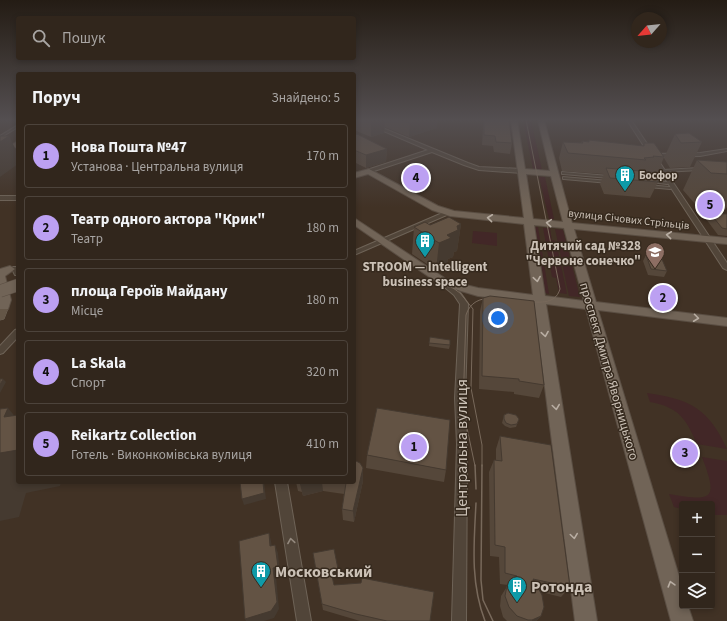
<!DOCTYPE html>
<html lang="uk">
<meta charset="utf-8">
<style>
:root{--surface:#31261c;--page:#3d3229;--text:#f1f3f6;--muted:#a8a5a3;--line:#4c433b;--accent:#bca0f2}
body{margin:0;font-family:"Source Sans 3",sans-serif;background:var(--page);color:var(--text)}
.controls{position:absolute;right:12px;bottom:12px;display:grid;overflow:hidden;border-radius:4px;box-shadow:0 2px 6px #0003}
.controls button{width:36px;height:36px;display:grid;place-items:center;padding:0;border:0;border-bottom:1px solid var(--line);background:var(--surface);color:var(--text);font:20px sans-serif}
.compass{position:absolute;left:631px;top:12px;width:36px;height:36px;border-radius:50%;background:var(--surface);box-shadow:0 2px 6px #0003;rotate:243deg}
.you{position:absolute;left:498px;top:318px;width:14px;height:14px;margin:-10px;border:3px solid #fff;border-radius:50%;background:#1a73e8;box-shadow:0 0 0 6px #1a73e833}
.badge{display:grid;place-items:center;width:26px;height:26px;border-radius:50%;background:var(--accent);color:#111;font-size:13px;font-weight:700}
.pin{position:absolute;translate:-50% -50%;border:2px solid #fff;box-shadow:0 1px 4px #0006}
.list{margin:0;padding:0;list-style:none}
h2{display:flex;justify-content:space-between;align-items:center;height:52px;margin:0;padding:0 16px;font-size:17px}
h2 small{font-size:13px;font-weight:400;color:var(--muted)}
.list li{display:grid;grid-template-columns:26px 1fr auto;gap:12px;align-items:center;box-sizing:border-box;height:64px;margin:0 8px 8px;padding:0 8px;border:1px solid var(--line);border-radius:4px}
.list b{display:block;font-size:15px;white-space:nowrap}
.list p{margin:0;font-size:13px;white-space:nowrap;color:var(--muted)}
.list em{font-size:13px;font-style:normal;color:var(--muted)}
.icon{flex:none;width:22px;height:22px;fill:none;stroke:currentColor;stroke-width:2;stroke-linecap:round;stroke-linejoin:round}
.map{position:relative;flex:none;width:727px;height:621px;overflow:hidden}
.search{position:absolute;background:var(--surface);box-shadow:0 2px 6px #0003;left:16px;top:16px;width:340px;height:44px;display:flex;align-items:center;gap:10px;box-sizing:border-box;padding:0 14px;border-radius:4px;color:var(--muted);font-size:15px}
.panel{position:absolute;background:var(--surface);box-shadow:0 2px 6px #0003;left:16px;top:72px;width:340px;height:412px;border-radius:4px}
.map>svg:first-child{display:block}
</style>
<div class="map">
<svg width="727" height="621" viewBox="0 0 727 621">
<rect width="100%" height="100%" fill="#413225"/>
<g fill="#422727">
<polygon points="523,120 531,120 542,170 533,169"/>
<polygon points="539,177 545,177 554,219 549,219"/>
<polygon points="534,227 538,227 549,294 545,293"/>
<polygon points="543,228 550,228 552,240 556,241 567,294 559,293 556,278 552,277"/>
<polygon points="555,229 563,230 580,297 569,296"/>
<polygon points="473,231 497,233 497,246 472,243"/>
<path d="M647 393C690 399 709 409 727 449L697 444C686 419 679 407 650 402Z"/>
<path d="M702 457 727 461V515H712V504H682V509L674 507 669 494C714 502 718 499 702 457Z"/>
</g>
<g fill="none" stroke-linecap="round" stroke-linejoin="round">
<g stroke="#6e6357" stroke-width="2">
<g id="pedestrian">
<polygon points="18,125 18,127 0,138 0,136"/>
<polygon points="699,168 700,168 700,170 663,172 661,171 663,170"/>
<polygon points="562,172 609,176 611,177 609,178 563,174 562,174"/>
<polygon points="563,177 609,181 611,182 609,183 564,179 563,179"/>
<polygon points="649,180 667,182 669,183 667,184 650,182 649,182"/>
<polygon points="647,185 670,187 672,188 670,189 648,187 646,186"/>
</g>
</g>
<g stroke="#6e6357" stroke-width="2">
<g id="minor">
<polygon points="358,120 363,120 468,163 479,167 522,169 525,171 522,173 479,170 464,165 432,152 371,172 367,172 367,170 428,150"/>
<polygon points="627,120 631,120 654,154 700,153 727,149 727,151 700,156 656,157 727,263 727,270 723,268"/>
<rect x="0" y="196" width="18" height="4"/>
<polygon points="447,211 449,212 449,214 354,255 354,251"/>
<polygon points="13,267 18,267 18,275 15,275 12,269"/>
<path d="M442 281C453 280 463 296 468 304L465 398 467 444 466 621H452L457 444 455 398 460 304 454 295 442 285 441 283Z"/>
<polygon points="18,329 18,337 3,353 0,354 0,346 15,330"/>
<polygon points="275,482 287,482 311,621 297,621"/>
</g>
</g>
<g stroke="#6e6357" stroke-width="1">
<polygon id="secondary" points="4,302 9,306 4,319 0,320 0,304"/>
</g>
<g stroke="#5a4e43" stroke-width="2">
<g id="primary">
<path d="M511 120H517L525 169 550 171 538 120H544L572 223 727 238V244L574 229 596 302 727 318V326L598 310 682 586V606H688L693 621H671L586 309 546 304 597 621H575L534 302 478 296 441 285 354 225V218L449 281 478 288 533 295 524 224 450 216 432 210 368 174 354 178V173L369 169 438 206 454 211 524 218ZM526 174 551 176 563 222 533 219ZM534 225 564 228 584 301 545 296Z"/>
<polygon points="18,141 18,146 0,157 0,152"/>
<polygon points="10,266 15,269 5,276 11,300 8,309 0,309 0,269"/>
</g>
</g>
<use href="#pedestrian" fill="#514539" fill-rule="evenodd"/>
<use href="#minor" fill="#514539" fill-rule="evenodd"/>
<use href="#secondary" fill="#645647" fill-rule="evenodd"/>
<use href="#primary" fill="#716457" fill-rule="evenodd"/>
<g stroke="#78695b" stroke-width="1">
<polyline points="424,267 460,293 473,309 471,388 482,445 482,466"/>
<path d="M523 301C537 302 555 306 560 289L526 120"/>
<path d="M475 466 463 409 466 315C470 302 480 298 493 298"/>
</g>
<g stroke="#78695b" stroke-width="1.5">
<polyline points="475,465 476,489"/>
<polyline points="482,465 481,580 483,600 493,621"/>
<path d="M476 503C474 543 470 582 485 621"/>
</g>
<g stroke="#5a4e43" stroke-width="13" stroke-linecap="butt">
<polyline id="primary-bridge" points="0,291 18,285"/>
</g>
<use href="#primary-bridge" stroke="#716457" stroke-width="12"/>
</g>
<g fill="#55473a">
<polygon points="354,120 437,120 437,128 409,137 385,127 384,133 371,137 354,130"/>
<polygon points="484,120 509,120 512,143 510,154 494,152 493,146 482,145 483,127"/>
<polygon points="675,134 702,142 690,167 670,168 664,158"/>
<polygon points="354,135 387,149 386,162 366,168 354,162"/>
<polygon points="582,141 643,146 644,143 664,157 657,175 653,174 658,182 650,198 604,194 600,184 604,174 562,171 559,158 563,142 581,143"/>
<polygon points="697,160 727,162 727,207 725,210 713,209 710,205 695,204 683,190"/>
<polygon points="710,213 727,215 727,236 718,235 706,219"/>
<polygon points="461,224 457,251 454,252 453,257 448,259 447,264 436,270 412,254 414,227 430,225"/>
<polygon points="646,255 667,271 664,277 648,275 643,261"/>
<polygon points="483,298 544,385 539,398 514,394 514,392 479,389 480,311"/>
<polygon points="430,337 450,345 449,349 429,346"/>
<polygon points="504,415 519,419 516,427 510,428 505,426 502,423"/>
<polygon points="500,436 570,587 561,597 541,592 541,616 536,621 507,621 503,617 500,606 501,596 508,585 500,584 499,557 490,556 489,472 494,460 496,460 496,449"/>
<polygon points="367,455 446,470 444,482 366,468"/>
<polygon points="363,481 354,522 343,520 342,509 344,494 323,491 303,496 302,492 298,491 296,482 354,482"/>
<polygon points="313,553 339,576 332,579 334,585 430,621 360,621 323,610"/>
</g>
<g fill="#453a30">
<polygon points="371,120 385,120 384,133 371,137"/>
<polygon points="422,120 437,120 437,128 409,137 410,123"/>
<polygon points="9,136 18,154 18,164 0,177 0,142"/>
<polygon points="387,149 386,162 366,168 366,155"/>
<polygon points="355,191 355,202 354,203 354,192"/>
<polygon points="461,224 457,251 454,252 453,257 448,259 447,264 436,270 439,243 447,235 457,226"/>
<polygon points="3,379 6,382 0,393 0,385"/>
<polygon points="8,408 18,420 4,417"/>
<polygon points="18,450 18,482 61,482 60,486 26,493 19,517 0,521 0,453"/>
<polygon points="363,468 363,481 354,522 353,511"/>
<polygon points="263,482 264,482 266,499 244,505 242,499"/>
<polygon points="310,482 322,482 323,491 303,496 300,484"/>
<polygon points="269,533 271,541 273,555 270,546"/>
<polygon points="275,545 278,553 280,574 276,576 279,609 274,618 264,621 246,621 245,619 273,568"/>
<polygon points="338,569 339,576 332,579 331,572"/>
<polygon points="541,616 536,621 532,621 532,620"/>
</g>
<g fill="#635344" stroke="#453a30">
<polygon points="401,120 422,120 410,123"/>
<polygon points="484,120 509,120 512,143 496,142 495,136 484,135"/>
<polygon points="689,133 702,142 681,143 675,134"/>
<polygon points="357,134 387,149 366,155 354,150 354,135"/>
<polygon points="0,136 9,136 0,142"/>
<polygon points="589,140 644,146 644,143 654,143 664,157 653,156 654,157 644,158 646,160 568,153 563,142 583,143 582,141 589,142"/>
<polygon points="697,160 727,162 727,174 711,173"/>
<polygon points="606,168 652,172 658,182 610,178"/>
<polygon points="710,213 727,214 727,229 722,228"/>
<polygon points="449,217 461,224 457,226 458,230 447,235 451,238 439,243 414,227 425,222 430,225"/>
<polygon points="646,255 661,257 667,271 651,269"/>
<polygon points="490,296 534,301 544,385 519,381 519,379 482,376 483,298"/>
<polygon points="430,337 450,340 450,345 429,343"/>
<polygon points="0,379 3,379 0,385"/>
<polygon points="8,408 4,417 18,415 18,450 0,453 0,409"/>
<polygon points="377,408 450,420 446,470 367,455"/>
<polygon points="508,413 516,415 519,419 517,424 511,425 506,423 504,419 504,415"/>
<polygon points="500,436 551,445 570,587 533,579 542,595 544,607 541,616 532,620 528,620 517,616 509,607 505,596 507,586 517,576 505,573 505,547 495,545 494,460 502,461"/>
<polygon points="354,460 360,463 363,468 353,511 342,509 346,483 342,482 354,482"/>
<polygon points="240,482 263,482 264,493 242,499"/>
<polygon points="300,482 310,482 300,484"/>
<polygon points="269,533 270,546 275,545 278,567 273,568 277,602 271,611 245,619 239,541"/>
<polygon points="334,549 338,569 331,572 334,585 361,583 362,578 434,592 430,621 387,621 356,614 322,604 313,553"/>
</g>
<defs><path id="oneway-chevron" d="M-2-3.5L2.5 0L-2 3.5" fill="none" stroke-width="1.6" stroke-linecap="round" stroke-linejoin="round"/></defs>
<g stroke="#b9aea3">
<use href="#oneway-chevron" transform="translate(490 218) rotate(-174)"/>
<use href="#oneway-chevron" transform="translate(549 223) rotate(-175)"/>
<use href="#oneway-chevron" transform="translate(669 235) rotate(-174)"/>
<use href="#oneway-chevron" transform="translate(537 279) rotate(81)"/>
<use href="#oneway-chevron" transform="translate(696 318) rotate(7)"/>
<use href="#oneway-chevron" transform="translate(545 334) rotate(81)"/>
<use href="#oneway-chevron" transform="translate(556 407) rotate(82)"/>
<use href="#oneway-chevron" transform="translate(574 536) rotate(82)"/>
<use href="#oneway-chevron" transform="translate(671 584) rotate(-106)"/>
</g>
<use stroke="#94897e" href="#oneway-chevron" transform="translate(291 541) rotate(-99)"/>
<linearGradient id="sky" x2="0" y2="1"><stop stop-color="#241c14"/><stop offset="0.58" stop-color="#544f51"/><stop offset="1" stop-color="#544f51" stop-opacity="0"/></linearGradient>
<rect width="727" height="207" fill="url(#sky)"/>
<defs>
<g id="building-pin" transform="scale(1)"><path d="M0 17L-7.5 6A9.5 9.5 0 1 1 7.5 6Z" fill="#0f9aa8" stroke="#362a1e"/><path d="M-4-6H4V6H1V3H-1V6H-4ZM-2.5-4.3h1.7v1.8h-1.7ZM.8-4.3h1.7v1.8H.8ZM-2.5-1h1.7V.8h-1.7ZM.8-1h1.7V.8H.8Z" fill="#fff"/></g>
<g id="school-pin" transform="scale(1)"><path d="M0 17L-7.5 6A9.5 9.5 0 1 1 7.5 6Z" fill="#8d6e63" stroke="#362a1e"/><path d="M0-5L7-2L0 1L-7-2ZM-4 1L0 2.5L4 1V4Q0 6-4 4Z" fill="#fff"/></g>
</defs>
<g fill-rule="evenodd">
<use href="#building-pin" x="625" y="175"/>
<use href="#building-pin" x="425" y="241"/>
<use href="#school-pin" x="655" y="252"/>
<use href="#building-pin" x="261" y="571"/>
<use href="#building-pin" x="517" y="586"/>
</g>
<g text-anchor="middle" stroke-width="3" stroke-linejoin="round" paint-order="stroke">
<g font-size="11" font-weight="bold" fill="#cbc1b6" stroke="#362a1e" text-anchor="start">
<text x="639" y="179">Босфор</text>
</g>
<g font-size="11" fill="#cbc1b6" stroke="#362a1e">
<text transform="translate(629 219) rotate(6)" y="4">вулиця Січових Стрільців</text>
</g>
<g font-size="13" font-weight="bold" fill="#cbc1b6" stroke="#362a1e" text-anchor="end">
<text x="641" y="250">Дитячий сад №328<tspan x="641" dy="15">"Червоне сонечко"</tspan></text>
<text x="425" y="271" text-anchor="middle">STROOM — Intelligent<tspan x="425" dy="15">business space</tspan></text>
</g>
<g font-size="13" fill="#cbc1b6" stroke="#362a1e">
<text transform="translate(610 371) rotate(74)" y="5">проспект Дмитра Яворницького</text>
</g>
<g font-size="16" fill="#cbc1b6" stroke="#362a1e">
<text transform="translate(461 448) rotate(-90)" y="6">Центральна вулиця</text>
</g>
<g font-size="16" font-weight="bold" fill="#cbc1b6" stroke="#362a1e" text-anchor="start">
<text x="275" y="577">Московський</text>
<text x="531" y="592">Ротонда</text>
</g>
</g>
</svg>
<div class="controls">
<button>+</button>
<button>−</button>
<button><svg class="icon" aria-label="layers" viewBox="0 0 24 24"><path d="M12 4l9 5-9 5-9-5zM3 14l9 5 9-5"/></svg></button>
</div>
<svg class="compass" viewBox="-18 -18 36 36"><path d="M0-13l5 13h-10z" fill="#e53935"/><path d="M0 13l5-13h-10z" fill="#a8a5a3"/></svg>
<div class="you"></div>
<div class="pin badge" style="left:414px;top:447px">1</div>
<div class="pin badge" style="left:663px;top:298px">2</div>
<div class="pin badge" style="left:685px;top:453px">3</div>
<div class="pin badge" style="left:416px;top:178px">4</div>
<div class="pin badge" style="left:710px;top:205px">5</div>
<div class="search"><svg class="icon" aria-label="search" viewBox="0 0 24 24"><circle cx="10" cy="10" r="6"/><path d="M15 15l6 6"/></svg>Пошук</div>
<section class="panel">
<h2>Поруч<small>Знайдено: 5</small></h2>
<ul class="list">
<li><span class="badge">1</span><div><b>Нова Пошта №47</b><p>Установа · Центральна вулиця</p></div><em>170 m</em></li>
<li><span class="badge">2</span><div><b>Театр одного актора &quot;Крик&quot;</b><p>Театр</p></div><em>180 m</em></li>
<li><span class="badge">3</span><div><b>площа Героїв Майдану</b><p>Місце</p></div><em>180 m</em></li>
<li><span class="badge">4</span><div><b>La Skala</b><p>Спорт</p></div><em>320 m</em></li>
<li><span class="badge">5</span><div><b>Reikartz Collection</b><p>Готель · Виконкомівська вулиця</p></div><em>410 m</em></li>
</ul>
</section>
</div>
